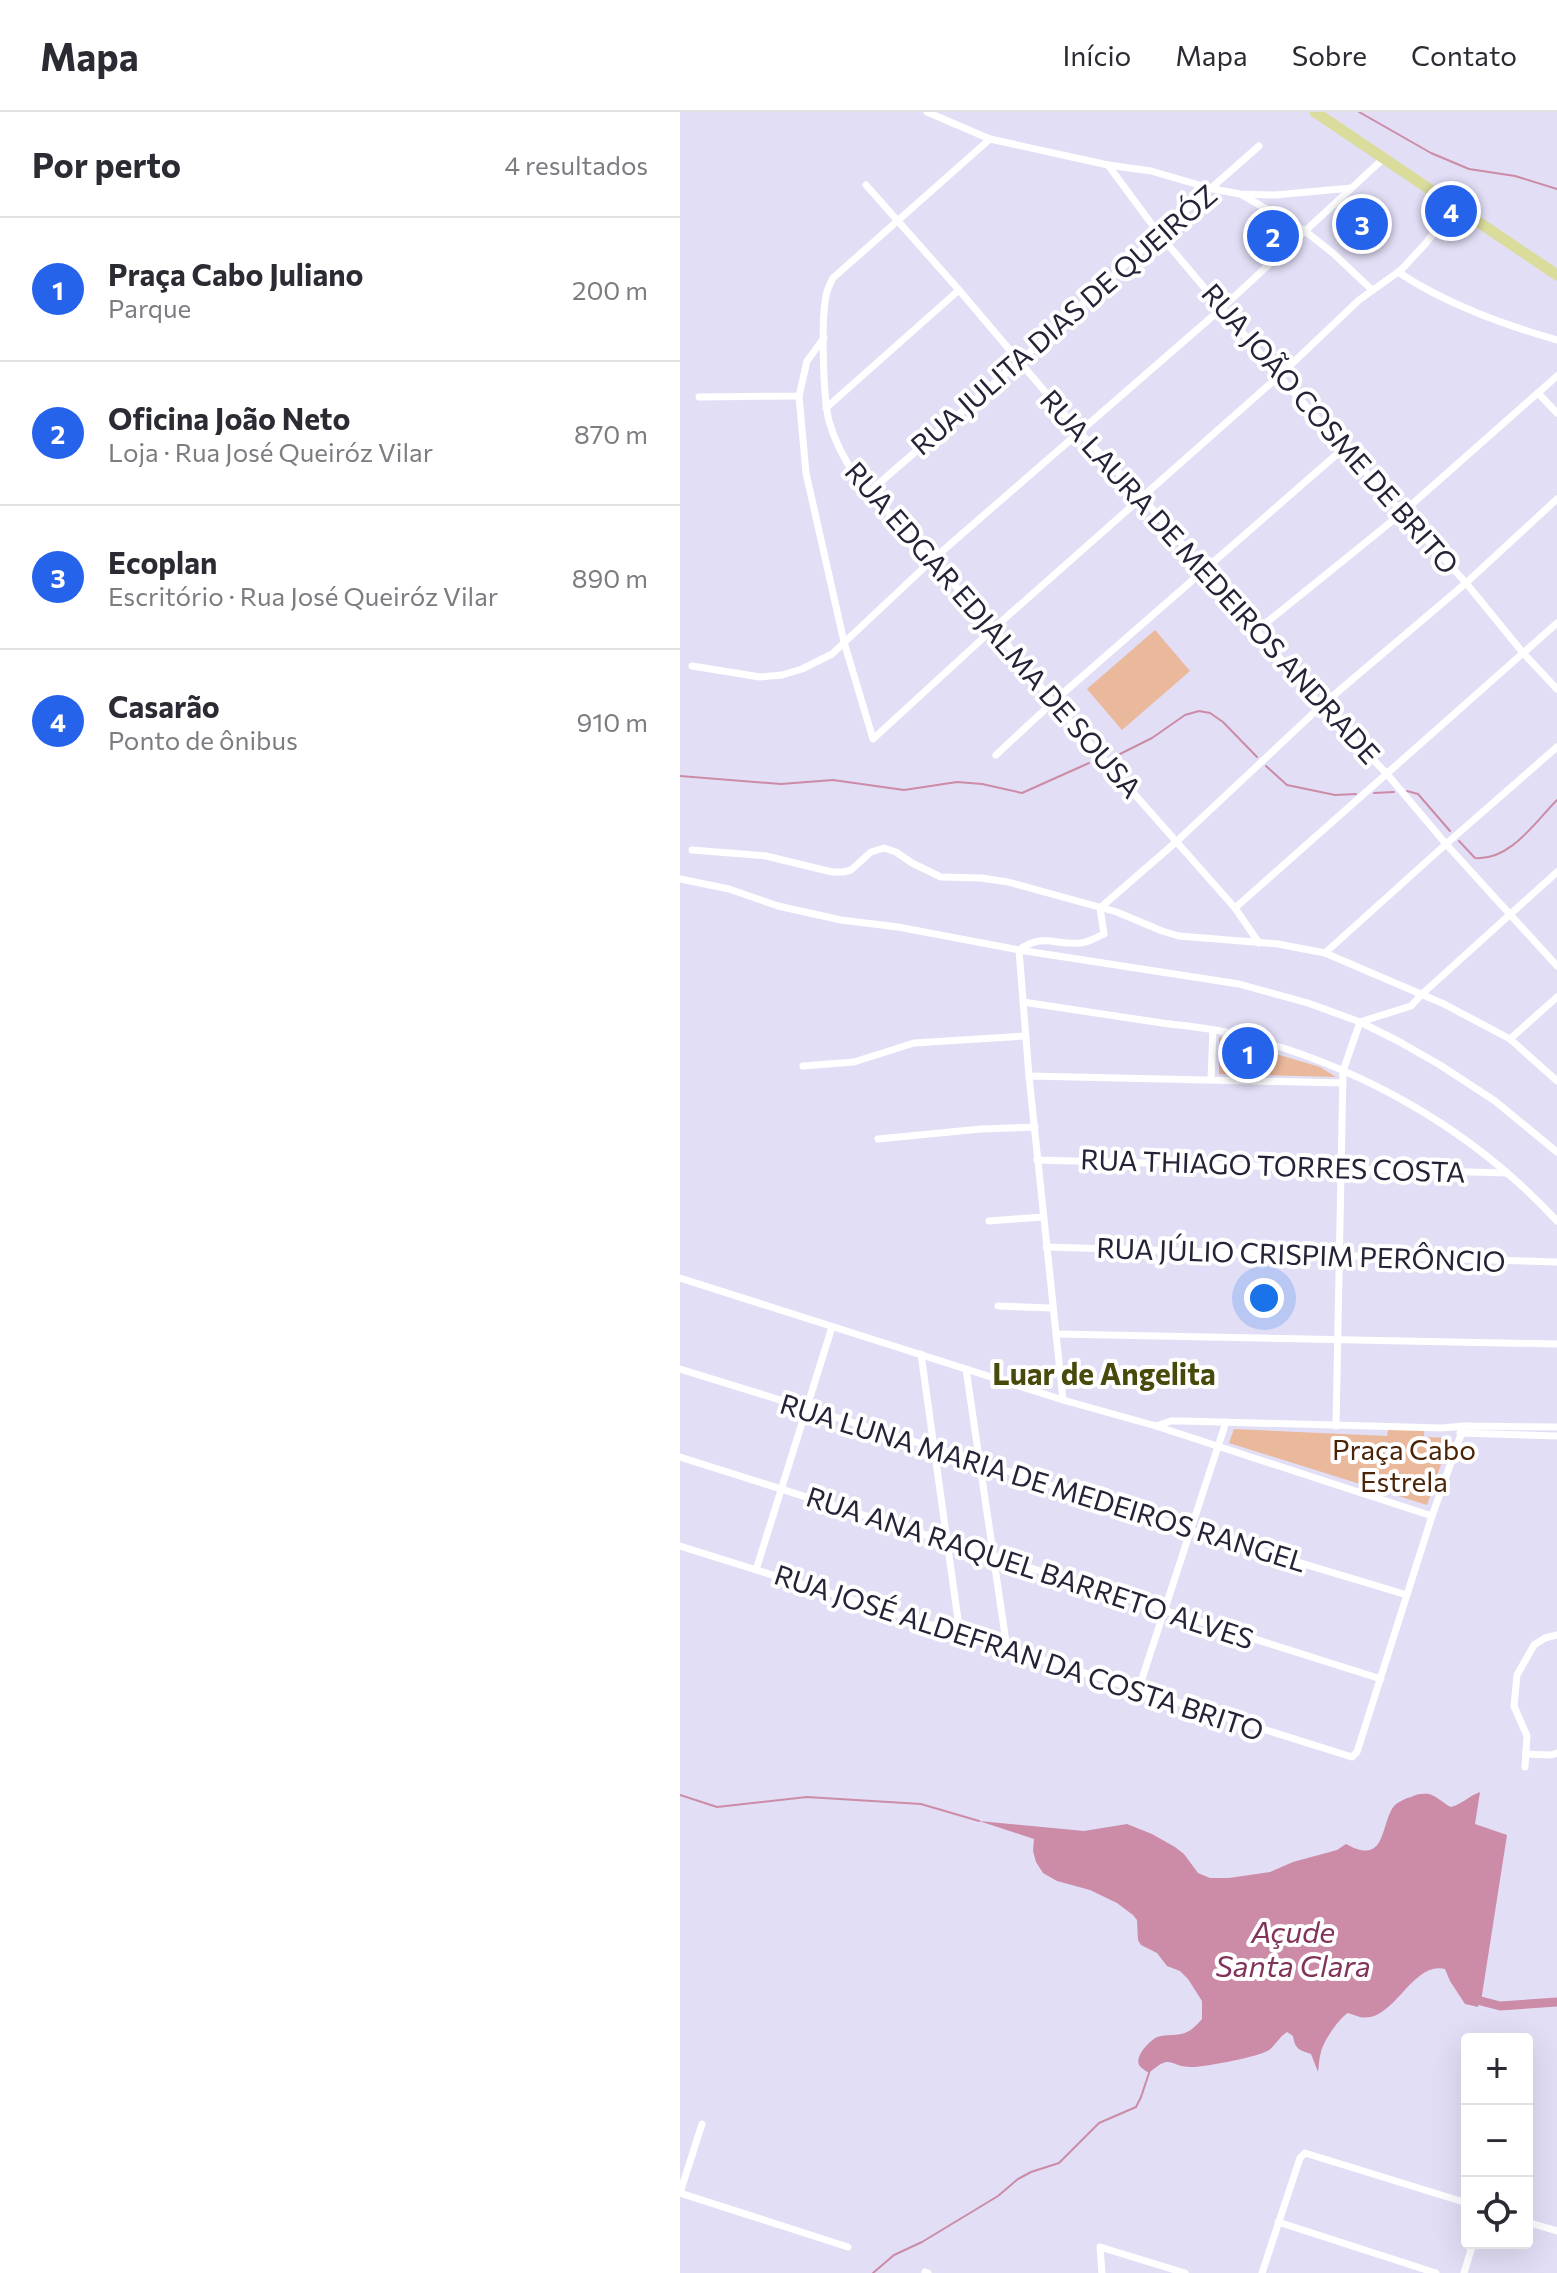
<!DOCTYPE html>
<html lang="pt">
<meta charset="utf-8">
<style>
:root{--surface:#fff;--page:#f2f2f3;--text:#2b2b33;--muted:#7c7c81;--line:#e1e1e2;--accent:#2563eb}
body{margin:0;font-family:Commissioner,sans-serif;background:var(--page);color:var(--text)}
.controls{position:absolute;right:24px;bottom:24px;display:grid;overflow:hidden;border-radius:8px;box-shadow:0 8px 32px #0002}
.controls button{width:72px;height:72px;display:grid;place-items:center;padding:0;border:0;border-bottom:2px solid var(--line);background:var(--surface);color:var(--text);font:40px sans-serif}
.you{position:absolute;left:584px;top:1186px;width:28px;height:28px;margin:-20px;border:6px solid #fff;border-radius:50%;background:#1a73e8;box-shadow:0 0 0 12px #1a73e833}
.badge{display:grid;place-items:center;width:52px;height:52px;border-radius:50%;background:var(--accent);color:#fff;font-size:26px;font-weight:700}
.pin{position:absolute;translate:-50% -50%;border:4px solid #fff;box-shadow:0 2px 8px #0006}
.list{margin:0;padding:0;list-style:none}
h2{display:flex;justify-content:space-between;align-items:center;height:104px;margin:0;padding:0 32px;font-size:34px}
h2 small{font-size:26px;font-weight:400;color:var(--muted)}
.list li{display:grid;grid-template-columns:52px 1fr auto;gap:24px;align-items:center;box-sizing:border-box;height:144px;padding:0 32px;border-top:2px solid var(--line)}
.list b{display:block;font-size:30px;white-space:nowrap}
.list p{margin:0;font-size:26px;white-space:nowrap;color:var(--muted)}
.list em{font-size:26px;font-style:normal;color:var(--muted)}
.icon{flex:none;width:44px;height:44px;fill:none;stroke:currentColor;stroke-width:2;stroke-linecap:round;stroke-linejoin:round}
.map{position:relative;flex:none;width:877px;height:2161px;overflow:hidden}
header{display:flex;align-items:center;gap:48px;box-sizing:border-box;height:112px;padding:0 40px;background:var(--surface);border-bottom:2px solid var(--line)}
header strong{font-size:38px}
nav{display:flex;gap:44px;margin-inline-start:auto;font-size:28px}
main{display:flex}
aside{flex:1;background:var(--surface)}
.map>svg:first-child{display:block}
</style>
<header>
<strong>Mapa</strong>
<nav><a>Início</a><a>Mapa</a><a>Sobre</a><a>Contato</a></nav>
</header>
<main>
<aside>
<h2>Por perto<small>4 resultados</small></h2>
<ul class="list">
<li><span class="badge">1</span><div><b>Praça Cabo Juliano</b><p>Parque</p></div><em>200 m</em></li>
<li><span class="badge">2</span><div><b>Oficina João Neto</b><p>Loja · Rua José Queiróz Vilar</p></div><em>870 m</em></li>
<li><span class="badge">3</span><div><b>Ecoplan</b><p>Escritório · Rua José Queiróz Vilar</p></div><em>890 m</em></li>
<li><span class="badge">4</span><div><b>Casarão</b><p>Ponto de ônibus</p></div><em>910 m</em></li>
</ul>
</aside>
<div class="map">
<svg width="877" height="2161" viewBox="0 0 877 2161">
<rect width="100%" height="100%" fill="#e2def6"/>
<g fill="#eab89b">
<polygon points="475,518 510,559 442,618 407,577"/>
<polygon points="539,925 640,955 656,965 539,962"/>
<polygon points="554,1317 707,1324 708,1318 744,1318 744,1325 770,1326 747,1393 549,1331"/>
</g>
<path fill="#cc8ba7" d="M800 1680 795 1712 827 1723 802 1883 798 1895 785 1892 770 1869 765 1857C731 1849 714 1912 680 1905 676 1904 672 1902 668 1901 659 1906 643 1930 641 1940 639 1946 639 1953 638 1960L631 1942C619 1938 615 1937 613 1924L607 1920C599 1925 596 1933 589 1938 579 1945 528 1954 514 1955 488 1956 493 1940 469 1961 466 1959 461 1956 459 1953 455 1944 468 1931 475 1926 483 1922 492 1924 501 1922 509 1921 517 1913 522 1907V1889L508 1867 500 1859 487 1854 477 1841 461 1833 458 1828 457 1808 453 1803 437 1791 410 1778 377 1769 363 1761 356 1750 353 1739 354 1727 299 1709 404 1719 447 1712 472 1722 495 1735 504 1742 518 1761 530 1766H549L590 1760 613 1750 657 1738 666 1732C707 1755 700 1712 714 1694 718 1690 726 1686 731 1685 736 1682 743 1681 749 1682 757 1684 764 1692 771 1695 782 1692 789 1684 800 1680Z"/>
<g fill="none" stroke-linecap="round" stroke-linejoin="round">
<g stroke="#cc8ba7" stroke-width="2">
<polyline points="679,0 751,41 789,57 835,64 877,77"/>
<polyline points="432,646 472,626 505,603 519,599 530,601 543,610 577,645"/>
<polyline points="586,654 607,673 655,683 676,682"/>
<polyline points="0,664 101,672 153,668 224,678 277,670 302,672 342,681 409,651"/>
<polyline points="727,679 738,682 770,719"/>
<polyline points="694,681 714,680"/>
<path d="M779 729 795 746C830 749 855 710 877 688"/>
<polyline points="0,1683 37,1695 127,1685 241,1692 299,1709"/>
<polyline points="193,2161 214,2143 242,2130 318,2084 338,2067 351,2060 379,2051 419,2011 456,1995 461,1985 469,1961"/>
</g>
<polyline stroke="#cc8ba7" stroke-width="9" points="801,1889 820,1894 877,1890"/>
<g stroke="#fff" stroke-width="7">
<polyline points="247,0 310,27 428,53 471,59 533,77 560,82 595,83 671,76"/>
<path d="M310 27 153 166C150 172 147 177 146 184 141 208 143 286 149 309 155 330 165 349 177 366L314 516 373 590 555 796 579 831"/>
<polyline points="428,53 479,122 599,264 786,471 844,542 877,577"/>
<polyline points="186,73 279,178 400,321 462,385 641,594 707,662 766,732 877,854"/>
<polyline points="562,83 625,119 654,142 692,178"/>
<path d="M718 160C766 192 822 212 877 228"/>
<polyline points="858,281 877,301"/>
<polyline points="119,284 126,361 164,530 193,627 314,516 599,264 679,188 721,158 746,131 774,95"/>
<polyline points="19,285 119,284 127,249 144,226"/>
<polyline points="146,296 279,178"/>
<polyline points="189,380 339,250 479,122 579,34"/>
<polyline points="576,519 722,401 877,264"/>
<polyline points="12,554 80,565 102,563 122,557 152,542 251,449 542,196 704,46"/>
<polyline points="316,643 373,590 664,336"/>
<polyline points="12,738 86,744 152,760 163,760 171,758 191,740 204,736 216,740 232,751 261,765 301,766 328,770 437,800 482,819 499,824 598,832 645,841 764,892 830,927 877,969"/>
<polyline points="0,767 49,777 98,794 161,808 218,815 339,838 559,872 628,891 680,910 718,929 760,953 815,989 877,1040"/>
<polyline points="555,796 877,511"/>
<polyline points="645,841 766,732 877,635"/>
<path d="M343 890C389 897 435 904 482 911 505 914 531 916 554 922 677 952 791 1016 877 1109"/>
<polyline points="830,927 877,885"/>
<polyline points="123,954 174,950 234,931 345,924"/>
<polyline points="349,964 663,971"/>
<polyline points="531,967 533,918"/>
<polyline points="198,1027 301,1017 355,1015"/>
<polyline points="357,1048 827,1061"/>
<polyline points="309,1109 363,1105"/>
<polyline points="366,1135 877,1150"/>
<polyline points="0,1166 383,1288 476,1314 752,1404"/>
<polyline points="318,1194 372,1196"/>
<polyline points="376,1222 877,1232"/>
<polyline points="241,1242 280,1522"/>
<polyline points="0,1257 255,1336 511,1418 727,1483"/>
<polyline points="286,1257 327,1537"/>
<path d="M383 1288 349 964 339 838C363 820 376 834 401 831 409 830 417 825 424 822L420 796 496 730 641 594 786 471 877 387"/>
<polyline points="476,1314 491,1309 502,1309 762,1316 784,1314 877,1315"/>
<polyline points="656,1314 663,959 680,910 731,894 741,883 877,760"/>
<polyline points="780,1321 877,1324"/>
<polyline points="0,1345 701,1567"/>
<polyline points="0,1434 672,1645 677,1640 752,1404 784,1314"/>
<polyline points="76,1458 152,1215"/>
<polyline points="458,1579 546,1310"/>
<polyline points="846,1642 871,1643 877,1641"/>
<polyline points="845,1655 847,1624 834,1594 837,1563 854,1533 865,1526 877,1523"/>
<polyline points="22,2012 0,2081 168,2135"/>
<polyline points="598,2110 756,2161"/>
<polyline points="847,2110 877,2119"/>
<polyline points="245,2160 248,2161"/>
<polyline points="422,2161 420,2135 505,2161"/>
<polyline points="582,2161 620,2046 625,2041 787,2091"/>
<polyline points="784,2161 793,2131"/>
</g>
<polyline stroke="#d9dc9b" stroke-width="11" points="635,0 877,163"/>
</g>
<g text-anchor="middle" stroke-width="8" stroke-linejoin="round" paint-order="stroke">
<g font-size="28" fill="#262237" stroke="#fff">
<text transform="translate(384 208) rotate(-41)" y="10">RUA JULITA DIAS DE QUEIRÓZ</text>
<text transform="translate(650 317) rotate(49)" y="10">RUA JOÃO COSME DE BRITO</text>
<text transform="translate(530 465) rotate(48)" y="10">RUA LAURA DE MEDEIROS ANDRADE</text>
<text transform="translate(313 518) rotate(49)" y="10">RUA EDGAR EDJALMA DE SOUSA</text>
<text transform="translate(593 1054) rotate(2)" y="10">RUA THIAGO TORRES COSTA</text>
<text transform="translate(621 1143) rotate(2)" y="10">RUA JÚLIO CRISPIM PERÔNCIO</text>
<text transform="translate(363 1371) rotate(17)" y="10">RUA LUNA MARIA DE MEDEIROS RANGEL</text>
<text transform="translate(350 1456) rotate(18)" y="10">RUA ANA RAQUEL BARRETO ALVES</text>
<text transform="translate(339 1541) rotate(18)" y="10">RUA JOSÉ ALDEFRAN DA COSTA BRITO</text>
</g>
<g font-size="28" fill="#4b2408" stroke="#fff">
<text x="724" y="1348">Praça Cabo<tspan x="724" dy="32">Estrela</tspan></text>
</g>
<g font-size="30" font-weight="bold" fill="#484a0c" stroke="#fff">
<text x="424" y="1273">Luar de Angelita</text>
</g>
<g font-size="30" font-style="italic" fill="#81335a" stroke="#fff">
<text x="613" y="1831">Açude<tspan x="613" dy="34">Santa Clara</tspan></text>
</g>
</g>
</svg>
<div class="controls">
<button>+</button>
<button>−</button>
<button><svg class="icon" aria-label="locate" viewBox="0 0 24 24"><circle cx="12" cy="12" r="6"/><path d="M12 2v4M12 18v4M2 12h4M18 12h4"/></svg></button>
</div>
<div class="you"></div>
<div class="pin badge" style="left:568px;top:941px">1</div>
<div class="pin badge" style="left:593px;top:124px">2</div>
<div class="pin badge" style="left:682px;top:112px">3</div>
<div class="pin badge" style="left:771px;top:99px">4</div>
</div>
</main>
